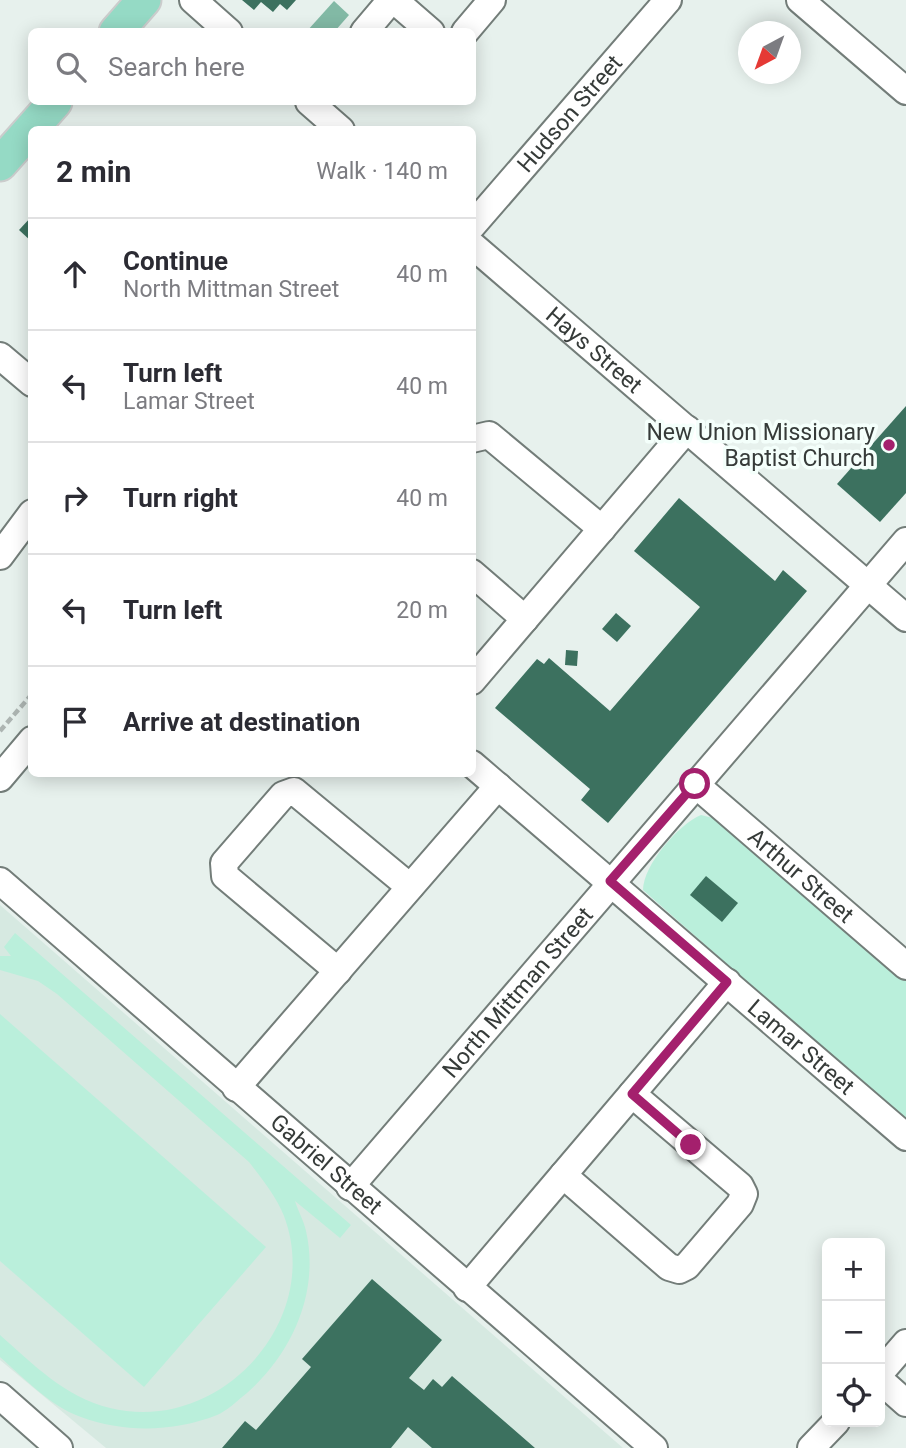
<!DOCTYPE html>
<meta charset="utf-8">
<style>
:root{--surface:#fff;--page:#f7f7f7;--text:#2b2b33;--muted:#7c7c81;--line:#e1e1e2}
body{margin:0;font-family:Roboto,sans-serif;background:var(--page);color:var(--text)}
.controls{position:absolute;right:21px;bottom:21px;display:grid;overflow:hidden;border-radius:10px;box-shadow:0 4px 18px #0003}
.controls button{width:63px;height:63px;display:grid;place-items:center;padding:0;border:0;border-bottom:2px solid var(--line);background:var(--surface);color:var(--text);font:35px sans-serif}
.compass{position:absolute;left:738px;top:21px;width:63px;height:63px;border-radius:50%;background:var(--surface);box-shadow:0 4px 18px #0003;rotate:221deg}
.stop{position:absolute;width:21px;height:21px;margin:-16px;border:5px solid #a4206d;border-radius:50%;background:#fff}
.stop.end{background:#a4206d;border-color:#fff;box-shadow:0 2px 7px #0008}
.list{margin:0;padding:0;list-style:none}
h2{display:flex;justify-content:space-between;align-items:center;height:91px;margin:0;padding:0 28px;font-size:30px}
h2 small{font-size:23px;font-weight:400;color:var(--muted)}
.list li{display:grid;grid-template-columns:46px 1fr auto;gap:21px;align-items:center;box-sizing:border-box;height:112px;padding:0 28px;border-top:2px solid var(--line)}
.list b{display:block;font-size:26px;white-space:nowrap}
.list p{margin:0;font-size:23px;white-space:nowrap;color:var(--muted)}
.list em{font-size:23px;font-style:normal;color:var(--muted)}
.icon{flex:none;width:38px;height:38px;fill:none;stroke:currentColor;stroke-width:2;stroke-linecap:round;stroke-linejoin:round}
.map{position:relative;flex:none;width:906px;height:1448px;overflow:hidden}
.search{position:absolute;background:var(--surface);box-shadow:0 4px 18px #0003;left:28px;top:28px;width:448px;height:77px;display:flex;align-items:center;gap:18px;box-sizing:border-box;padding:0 24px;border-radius:10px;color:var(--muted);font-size:26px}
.panel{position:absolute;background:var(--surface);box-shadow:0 4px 18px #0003;left:28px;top:126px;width:448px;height:651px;border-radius:10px}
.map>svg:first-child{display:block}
</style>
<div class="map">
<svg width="906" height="1448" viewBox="0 0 906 1448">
<rect width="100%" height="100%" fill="#e7f1ed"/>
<polygon fill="#d6e9e1" points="0,905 623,1448 106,1448 0,1360"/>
<g fill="#baefdb">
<path d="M701 815 721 820 906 979V1122L643 890C643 865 679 824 701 815Z"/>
<path d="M15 933 351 1225 340 1238 295 1201C298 1211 304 1221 306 1231 320 1292 292 1353 247 1393 238 1400 227 1411 217 1415 174 1432 124 1433 81 1417 50 1406 24 1378 0 1357V1335C34 1365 65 1397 110 1408 218 1435 324 1322 284 1216 276 1196 262 1179 249 1162L57 994 38 981 0 970V956H11L4 947Z"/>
<polygon points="0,1014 266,1247 144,1387 0,1261"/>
</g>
<polygon fill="#82b9a5" points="334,1 349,15 335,31 307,31"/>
<g fill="#3c715f">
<polygon points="242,0 296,0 287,10 280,4 273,12 261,2 254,10"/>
<polygon points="32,216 32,242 19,230"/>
<polygon points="906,406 906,493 880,522 837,484"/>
<polygon points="679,498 775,581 783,570 807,591 608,823 581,800 590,789 495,708 537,659 544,664 549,658 610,711 700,607 634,551"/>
<polygon points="616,613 631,626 617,642 602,629"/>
<polygon points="566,650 578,651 577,666 565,665"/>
<polygon points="706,876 738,903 722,922 690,895"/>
<polygon points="372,1279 442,1340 409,1378 424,1390 433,1379 442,1387 452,1376 535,1448 432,1448 408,1427 391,1448 222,1448 245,1421 256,1430 311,1367 302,1359"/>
</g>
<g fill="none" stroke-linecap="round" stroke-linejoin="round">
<g stroke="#737d79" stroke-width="30">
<g id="minor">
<polyline points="193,0 229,32"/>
<polyline points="394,0 431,32"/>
<polyline points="800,0 906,91"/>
<polyline points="364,32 391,0"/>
<polyline points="465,32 492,0"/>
<polyline points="309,102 341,130"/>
<path id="s1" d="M472 226 668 0"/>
<path id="s2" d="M472 245 906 618"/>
<polyline points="0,356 32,383"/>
<polyline points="472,439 489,435 602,529"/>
<polyline points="0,556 32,513"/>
<polyline points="472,573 525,619"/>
<polyline points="472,681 687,429"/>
<path id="s3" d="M472 764 906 1137"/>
<polyline points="0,778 32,740"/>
<path id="s4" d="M695 784 906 966"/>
<path id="s5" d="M0 881 654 1448"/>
<polyline points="338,971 225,876 224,863 283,795 294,791 410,887"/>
<polyline points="236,1088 498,786"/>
<polyline points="563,1175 669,1267 679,1270 687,1266 740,1204 744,1194 740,1186 632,1094"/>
<path id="s6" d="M350 1187 906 541"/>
<polyline points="467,1288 727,982"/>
<polyline points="880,1373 906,1343"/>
<polyline points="880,1380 906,1403"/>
<polyline points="0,1396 59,1448"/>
<polyline points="811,1448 836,1422"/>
</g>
</g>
<g stroke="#cbcccc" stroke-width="37">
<g id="major">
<polyline points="116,32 144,0"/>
<polyline points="0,164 55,102"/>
</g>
</g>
<polyline stroke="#adb5b2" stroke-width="4.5" stroke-dasharray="7 3.5" stroke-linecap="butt" points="0,731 32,694"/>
<use href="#minor" stroke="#fff" stroke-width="26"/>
<use href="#major" stroke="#95dac5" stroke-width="33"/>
</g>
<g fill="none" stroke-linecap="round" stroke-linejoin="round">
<polyline stroke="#a4206d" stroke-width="9" points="691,1145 632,1094 727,982 610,881 695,784"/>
</g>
<circle fill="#a4206d" stroke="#f4fffb" stroke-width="2.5" cx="889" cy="445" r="7"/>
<g text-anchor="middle" stroke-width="7" stroke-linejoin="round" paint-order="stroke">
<g font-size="23" fill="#363b39" stroke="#f4fffb">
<text dy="8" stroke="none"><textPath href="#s1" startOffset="149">Hudson Street</textPath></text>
<text dy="8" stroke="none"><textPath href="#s2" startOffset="161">Hays Street</textPath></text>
<text dy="8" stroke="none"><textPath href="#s4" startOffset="140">Arthur Street</textPath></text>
<text dy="8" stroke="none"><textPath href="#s6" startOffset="257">North Mittman Street</textPath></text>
<text dy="8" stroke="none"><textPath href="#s3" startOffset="434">Lamar Street</textPath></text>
<text dy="8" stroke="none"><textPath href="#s5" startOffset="432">Gabriel Street</textPath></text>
</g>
<g font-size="23" fill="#363b39" stroke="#f4fffb" text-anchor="end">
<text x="875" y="440">New Union Missionary<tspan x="875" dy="26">Baptist Church</tspan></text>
</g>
</g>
</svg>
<div class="controls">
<button>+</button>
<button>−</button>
<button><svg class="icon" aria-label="locate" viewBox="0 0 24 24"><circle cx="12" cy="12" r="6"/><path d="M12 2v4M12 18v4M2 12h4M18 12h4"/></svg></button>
</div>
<svg class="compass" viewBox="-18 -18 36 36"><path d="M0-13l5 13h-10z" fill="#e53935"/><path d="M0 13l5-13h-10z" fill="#7c7c81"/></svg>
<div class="stop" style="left:695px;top:784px"></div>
<div class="stop end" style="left:691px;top:1145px"></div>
<div class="search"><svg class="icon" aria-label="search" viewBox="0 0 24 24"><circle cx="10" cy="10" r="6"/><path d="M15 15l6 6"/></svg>Search here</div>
<section class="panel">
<h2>2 min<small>Walk · 140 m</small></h2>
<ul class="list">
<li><svg class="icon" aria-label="ahead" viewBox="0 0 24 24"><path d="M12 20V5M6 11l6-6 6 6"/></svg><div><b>Continue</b><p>North Mittman Street</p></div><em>40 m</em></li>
<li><svg class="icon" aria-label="left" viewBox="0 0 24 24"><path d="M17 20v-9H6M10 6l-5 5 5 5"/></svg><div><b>Turn left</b><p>Lamar Street</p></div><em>40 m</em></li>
<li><svg class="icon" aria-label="right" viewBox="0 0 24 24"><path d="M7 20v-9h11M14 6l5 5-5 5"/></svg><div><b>Turn right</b></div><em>40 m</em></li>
<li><svg class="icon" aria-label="left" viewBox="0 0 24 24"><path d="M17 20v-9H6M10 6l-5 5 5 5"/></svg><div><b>Turn left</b></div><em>20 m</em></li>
<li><svg class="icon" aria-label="arrive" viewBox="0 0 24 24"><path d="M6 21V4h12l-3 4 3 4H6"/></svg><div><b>Arrive at destination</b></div></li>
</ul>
</section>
</div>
